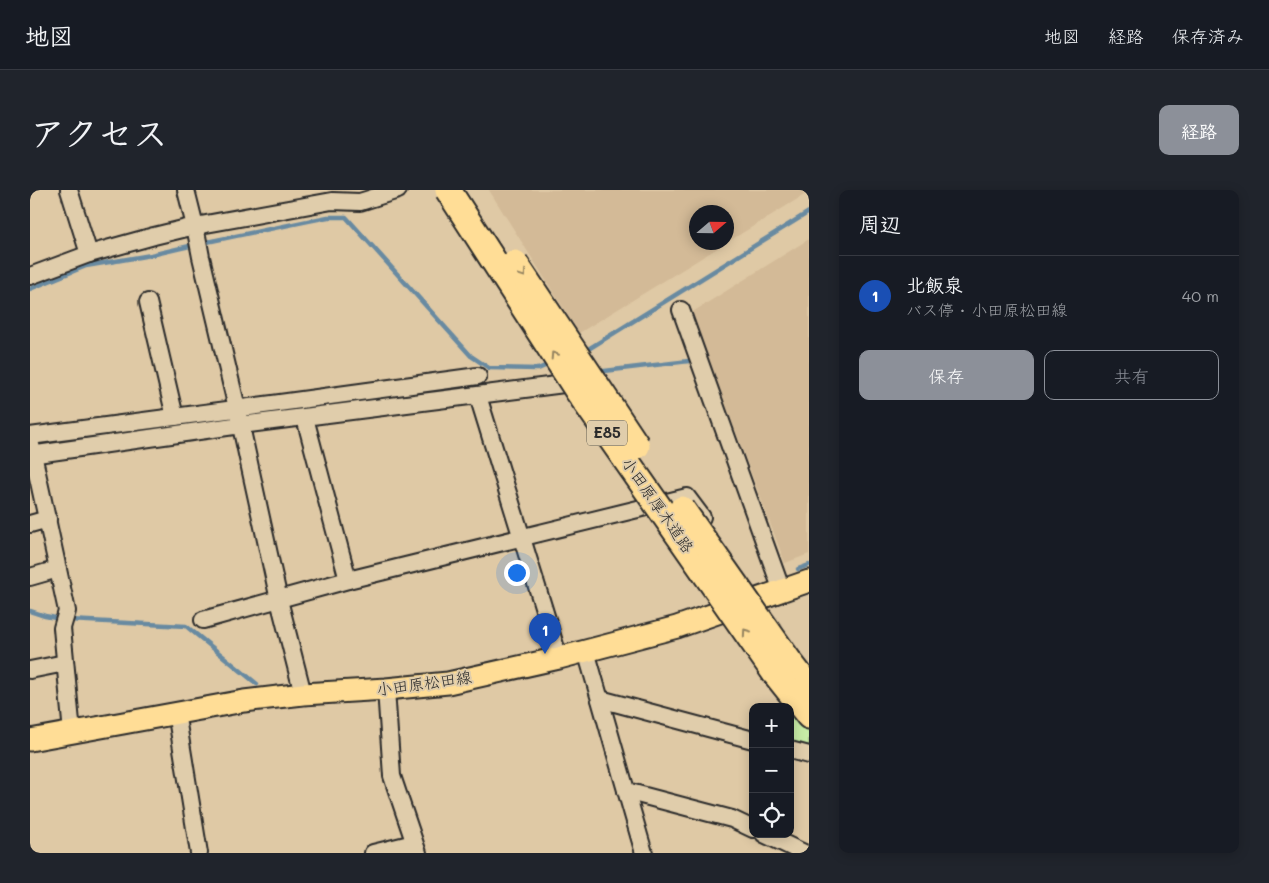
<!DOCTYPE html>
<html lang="ja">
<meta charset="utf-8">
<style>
:root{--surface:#171b24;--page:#20242c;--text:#f1f3f6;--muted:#9ea1a6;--line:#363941;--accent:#8c9099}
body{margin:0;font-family:Mali,"Klee One",sans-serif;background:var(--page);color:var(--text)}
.controls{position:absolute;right:15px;bottom:15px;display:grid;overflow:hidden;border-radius:10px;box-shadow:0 2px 12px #0003}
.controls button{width:45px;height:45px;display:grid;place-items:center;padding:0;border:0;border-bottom:1px solid var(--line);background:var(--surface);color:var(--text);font:25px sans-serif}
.compass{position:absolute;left:659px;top:15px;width:45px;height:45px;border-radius:50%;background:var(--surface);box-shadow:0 2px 12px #0003;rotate:70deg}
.you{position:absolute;left:486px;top:382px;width:18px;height:18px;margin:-12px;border:4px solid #fff;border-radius:50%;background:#1a73e8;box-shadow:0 0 0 8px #1a73e833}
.badge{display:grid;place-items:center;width:32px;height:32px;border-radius:50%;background:var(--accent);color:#fff;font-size:16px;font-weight:700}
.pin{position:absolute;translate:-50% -41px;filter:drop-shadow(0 1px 2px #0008)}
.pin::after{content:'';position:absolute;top:26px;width:18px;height:15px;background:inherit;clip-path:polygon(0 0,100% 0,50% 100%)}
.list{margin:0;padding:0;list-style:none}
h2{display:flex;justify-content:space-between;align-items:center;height:65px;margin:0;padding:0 20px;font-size:21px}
h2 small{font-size:16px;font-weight:400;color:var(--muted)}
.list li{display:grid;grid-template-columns:32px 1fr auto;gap:15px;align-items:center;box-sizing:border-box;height:80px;padding:0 20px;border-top:1px solid var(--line)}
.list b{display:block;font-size:19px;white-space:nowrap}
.list p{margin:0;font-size:16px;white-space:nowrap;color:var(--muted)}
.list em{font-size:16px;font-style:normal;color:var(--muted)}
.actions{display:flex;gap:10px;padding:15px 20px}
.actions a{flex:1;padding:11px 0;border:1px solid var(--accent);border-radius:10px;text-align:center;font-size:18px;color:var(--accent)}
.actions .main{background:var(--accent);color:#fff}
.icon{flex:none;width:28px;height:28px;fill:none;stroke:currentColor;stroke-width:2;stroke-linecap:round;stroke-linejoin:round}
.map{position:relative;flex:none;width:779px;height:663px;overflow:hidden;border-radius:10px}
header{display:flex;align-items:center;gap:30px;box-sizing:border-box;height:70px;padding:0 25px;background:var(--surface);border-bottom:1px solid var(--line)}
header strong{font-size:24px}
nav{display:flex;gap:28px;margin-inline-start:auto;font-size:18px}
.intro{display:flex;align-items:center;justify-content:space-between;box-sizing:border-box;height:120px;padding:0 30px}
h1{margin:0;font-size:35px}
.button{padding:12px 22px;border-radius:10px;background:var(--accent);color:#fff;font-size:18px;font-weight:700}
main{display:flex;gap:30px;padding:0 30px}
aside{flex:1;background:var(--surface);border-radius:10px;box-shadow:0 2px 12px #0003}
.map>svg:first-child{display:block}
</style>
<header>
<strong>地図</strong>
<nav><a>地図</a><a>経路</a><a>保存済み</a></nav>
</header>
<div class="intro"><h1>アクセス</h1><a class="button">経路</a></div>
<main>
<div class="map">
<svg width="779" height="663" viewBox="0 0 779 663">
<rect width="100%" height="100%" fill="#dfc9a5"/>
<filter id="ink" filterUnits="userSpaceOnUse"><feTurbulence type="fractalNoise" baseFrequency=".02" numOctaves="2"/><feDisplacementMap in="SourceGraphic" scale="10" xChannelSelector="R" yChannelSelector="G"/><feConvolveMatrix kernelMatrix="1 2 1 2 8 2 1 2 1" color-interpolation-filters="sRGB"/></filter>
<g filter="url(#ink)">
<g fill="#d3ba97" fill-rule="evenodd">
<path d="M459 0H779V2L549 143ZM666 22H696V52H666Z"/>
<polygon points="779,49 779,364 755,373 661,123"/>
</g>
<polygon fill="#c7eca6" stroke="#798c68" points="760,517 763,518 779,539 779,558 760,553"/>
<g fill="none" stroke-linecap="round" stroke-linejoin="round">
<g stroke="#688aa1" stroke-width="4.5">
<polyline points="172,53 278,31 298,27 316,27 441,166 459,178 508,179 522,173"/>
<polyline points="0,99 56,76 121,65 164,55"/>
<polyline points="552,161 560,158 779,22"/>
<polyline points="566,182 659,171"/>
<polyline points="4,256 182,231"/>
<polyline points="768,379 779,375"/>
<polyline points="0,421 15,426 31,429"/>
<polyline points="39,430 156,436 227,494"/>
</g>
<g stroke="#2b2b2b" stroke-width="20">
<g id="minor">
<polyline points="39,0 59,64 124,46 165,36 156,0"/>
<polyline points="0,86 59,64"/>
<polyline points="118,112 145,227"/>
<polyline points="651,120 752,401"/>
<polyline points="448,206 529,468"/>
<polyline points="275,228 318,390"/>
<path d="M0 246C149 226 299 207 448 186"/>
<polyline points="1,255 37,421 32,438 42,543"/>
<polyline points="0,265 211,235 550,192"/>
<polyline points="0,334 18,329"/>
<polyline points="0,387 28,379"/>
<polyline points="173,430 318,390 657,307 672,327"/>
<polyline points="556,461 614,663"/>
<polyline points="0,480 35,473"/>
<polyline points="356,499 362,586 388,663"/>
<polyline points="273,504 249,410 207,218 171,67 165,36 302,11 330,12 368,0"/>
<polyline points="570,509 723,550"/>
<polyline points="146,522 169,663"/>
<polyline points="760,560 779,565"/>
<polyline points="596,601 702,629 723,639"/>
<polyline points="734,644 774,663"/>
<polyline points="343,663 384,653"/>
</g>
</g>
<g stroke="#2b2b2b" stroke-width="25">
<polyline id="major" points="0,550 214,511 273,504 356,499 418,493 529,468 647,437 779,391"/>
</g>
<g stroke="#2b2b2b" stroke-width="29">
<g id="highway">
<polyline points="759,471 779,497"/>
<polyline points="744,482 779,526"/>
</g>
</g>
<use href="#minor" stroke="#e0cdab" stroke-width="16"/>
<use href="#major" stroke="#ffdd96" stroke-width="21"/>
<use href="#highway" stroke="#ffdd96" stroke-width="25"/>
<g stroke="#2b2b2b" stroke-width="29" stroke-linecap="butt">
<g id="highway-bridge">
<polyline points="418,0 547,200 744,482"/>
<polyline points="485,73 607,256"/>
<polyline points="652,319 759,471"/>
</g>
</g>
<use href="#highway-bridge" stroke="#ffdd96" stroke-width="25"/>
</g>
<defs><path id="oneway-chevron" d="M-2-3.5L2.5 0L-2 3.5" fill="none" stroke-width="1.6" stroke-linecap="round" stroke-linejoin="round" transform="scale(1.25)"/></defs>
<g stroke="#958460">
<use href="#oneway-chevron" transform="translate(493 84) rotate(56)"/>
<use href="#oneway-chevron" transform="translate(524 165) rotate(-123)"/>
<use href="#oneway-chevron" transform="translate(716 442) rotate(-125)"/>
</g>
</g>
<g text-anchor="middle" stroke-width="4" stroke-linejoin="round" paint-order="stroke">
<rect fill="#e0cdab" stroke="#615c51" stroke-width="1" x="557" y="230.5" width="40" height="25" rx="4"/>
<g font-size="15" font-weight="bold" fill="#2b2b2b">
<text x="577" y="248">E85</text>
</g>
<g font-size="16" fill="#2b2b2b" stroke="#e0cdab">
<text transform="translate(628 315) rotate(55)" y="6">小田原厚木道路</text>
<text transform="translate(394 493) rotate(-8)" y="6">小田原松田線</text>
</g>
</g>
</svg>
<div class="controls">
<button>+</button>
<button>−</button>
<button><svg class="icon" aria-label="locate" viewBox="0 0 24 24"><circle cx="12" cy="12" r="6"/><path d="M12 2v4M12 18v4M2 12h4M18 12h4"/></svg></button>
</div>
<svg class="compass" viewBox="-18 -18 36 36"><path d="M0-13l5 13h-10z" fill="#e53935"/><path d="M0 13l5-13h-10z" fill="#9ea1a6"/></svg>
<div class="you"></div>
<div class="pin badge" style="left:515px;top:464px;background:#1a4fb4">1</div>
</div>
<aside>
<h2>周辺<small></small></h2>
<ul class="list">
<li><span class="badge" style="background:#1a4fb4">1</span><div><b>北飯泉</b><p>バス停 · 小田原松田線</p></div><em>40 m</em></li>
</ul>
<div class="actions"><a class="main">保存</a><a>共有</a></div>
</aside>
</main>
